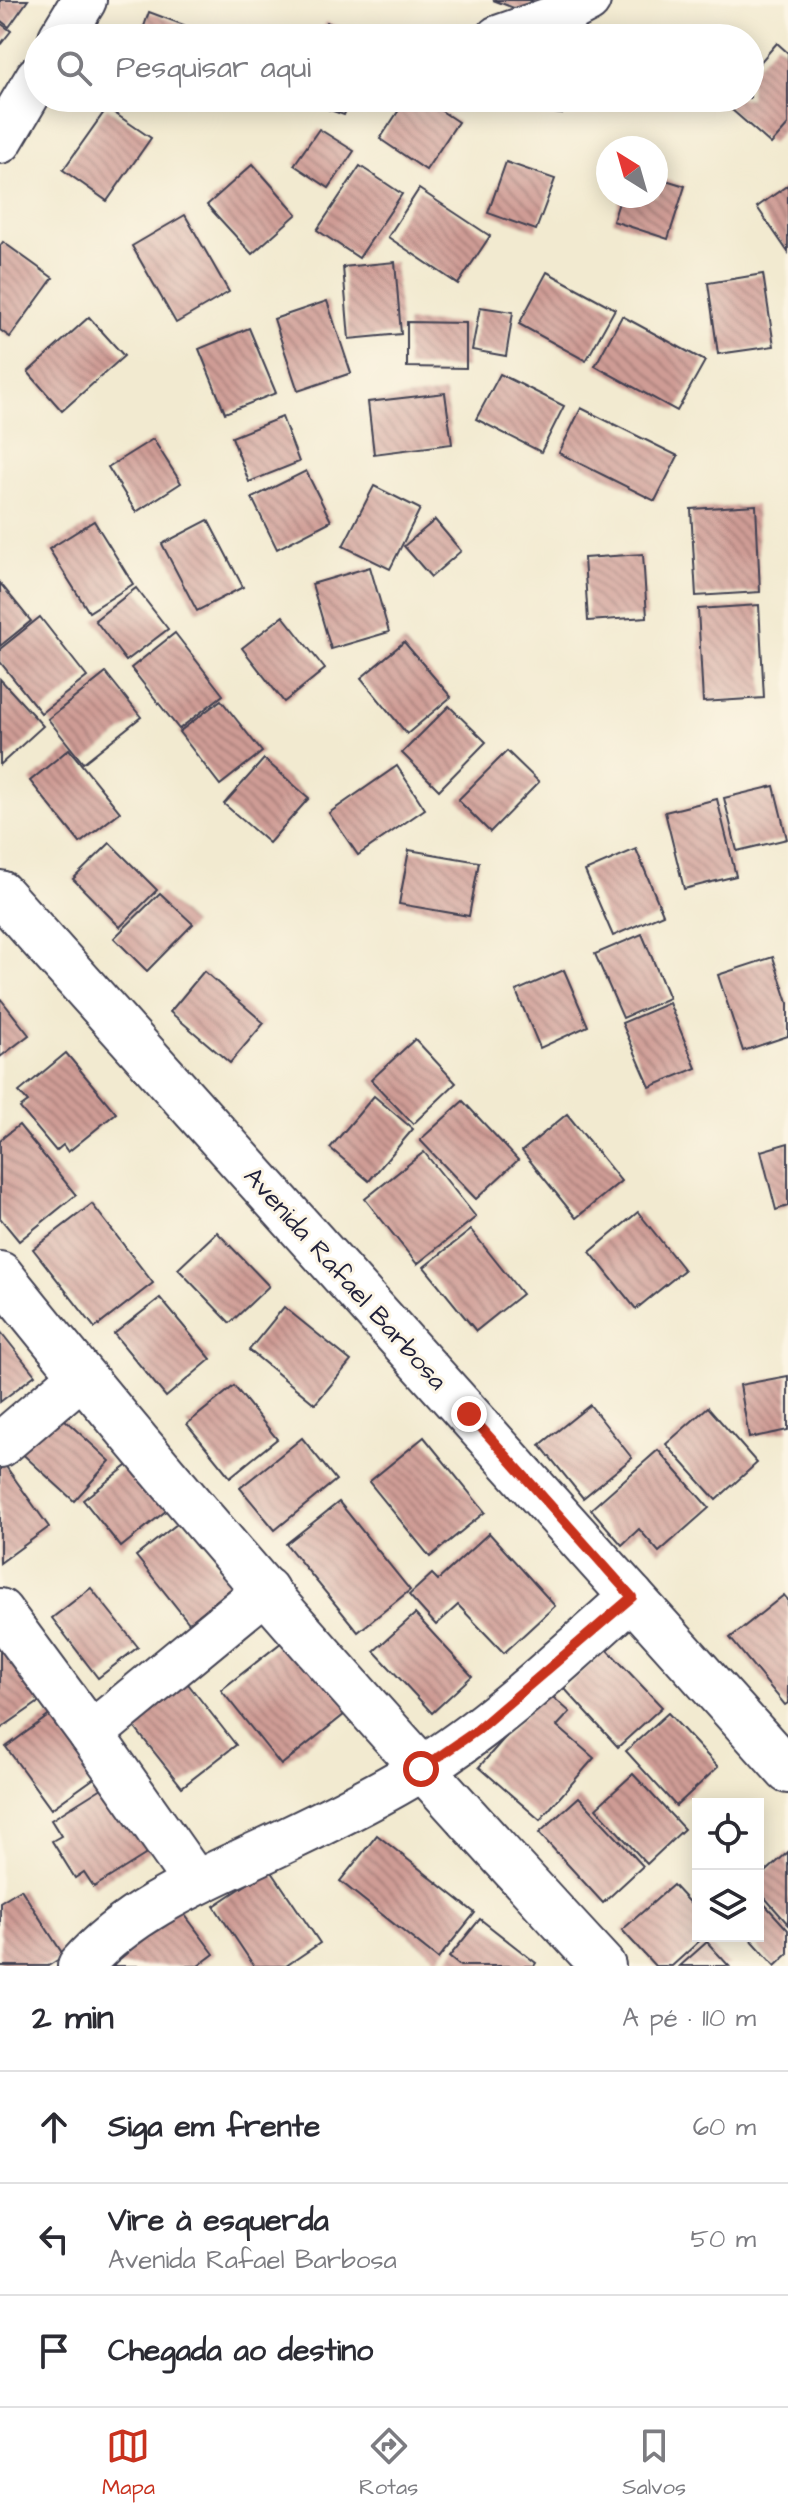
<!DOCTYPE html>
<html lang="pt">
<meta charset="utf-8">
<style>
:root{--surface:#fff;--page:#f2f2f3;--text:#2b2b33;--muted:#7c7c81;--line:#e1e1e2;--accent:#c8321e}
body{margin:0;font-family:"Architects Daughter",sans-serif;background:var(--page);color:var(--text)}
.controls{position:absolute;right:24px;bottom:24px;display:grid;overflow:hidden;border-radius:0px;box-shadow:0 4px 20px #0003}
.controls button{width:72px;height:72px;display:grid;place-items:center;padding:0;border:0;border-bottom:2px solid var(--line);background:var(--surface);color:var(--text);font:40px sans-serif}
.compass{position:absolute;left:596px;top:136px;width:72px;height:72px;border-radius:50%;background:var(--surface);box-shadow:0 4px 20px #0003;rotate:323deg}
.stop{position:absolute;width:24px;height:24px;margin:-18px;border:6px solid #c8321e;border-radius:50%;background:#fff}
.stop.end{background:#c8321e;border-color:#fff;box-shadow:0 2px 8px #0008}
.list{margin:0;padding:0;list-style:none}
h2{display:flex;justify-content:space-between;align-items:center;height:104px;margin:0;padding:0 32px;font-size:34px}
h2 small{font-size:26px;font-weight:400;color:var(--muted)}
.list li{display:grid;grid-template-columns:52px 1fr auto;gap:24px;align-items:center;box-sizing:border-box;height:112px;padding:0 32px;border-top:2px solid var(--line)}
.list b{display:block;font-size:30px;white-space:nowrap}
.list p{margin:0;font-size:26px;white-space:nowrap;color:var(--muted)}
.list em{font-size:26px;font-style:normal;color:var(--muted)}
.icon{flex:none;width:44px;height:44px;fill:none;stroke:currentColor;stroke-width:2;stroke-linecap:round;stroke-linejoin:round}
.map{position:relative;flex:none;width:788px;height:1966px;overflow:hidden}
.search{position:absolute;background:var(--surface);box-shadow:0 4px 20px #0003;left:24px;right:24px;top:24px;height:88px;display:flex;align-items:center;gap:20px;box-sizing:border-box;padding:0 28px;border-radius:44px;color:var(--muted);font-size:30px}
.sheet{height:440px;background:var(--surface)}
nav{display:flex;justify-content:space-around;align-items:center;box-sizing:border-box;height:112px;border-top:2px solid var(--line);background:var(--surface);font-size:22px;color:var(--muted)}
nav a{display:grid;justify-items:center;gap:4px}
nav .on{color:var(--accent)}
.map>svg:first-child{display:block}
</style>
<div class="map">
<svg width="788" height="1966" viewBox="0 0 788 1966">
<defs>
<pattern id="building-back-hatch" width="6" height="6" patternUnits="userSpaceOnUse" patternTransform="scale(2)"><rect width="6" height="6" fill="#cf9c95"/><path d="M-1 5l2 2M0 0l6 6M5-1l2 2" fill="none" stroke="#a87f7b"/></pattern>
</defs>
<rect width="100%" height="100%" fill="#fcf5e5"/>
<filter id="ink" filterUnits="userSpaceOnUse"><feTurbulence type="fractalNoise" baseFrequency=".0125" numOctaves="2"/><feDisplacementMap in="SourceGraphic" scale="16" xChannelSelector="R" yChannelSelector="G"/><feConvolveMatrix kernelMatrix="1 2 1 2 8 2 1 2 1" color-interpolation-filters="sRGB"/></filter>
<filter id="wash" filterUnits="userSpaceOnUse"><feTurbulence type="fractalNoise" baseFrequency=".006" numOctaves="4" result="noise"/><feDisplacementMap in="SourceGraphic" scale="32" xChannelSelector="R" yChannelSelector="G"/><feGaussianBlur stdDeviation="1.8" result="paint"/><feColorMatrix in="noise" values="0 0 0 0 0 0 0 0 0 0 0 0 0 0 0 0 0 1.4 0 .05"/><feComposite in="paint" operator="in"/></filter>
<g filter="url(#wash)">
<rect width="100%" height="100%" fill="#f2ead0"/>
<g id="blocks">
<g fill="url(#building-back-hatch)">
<polygon points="0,0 28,0 9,27 0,20"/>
<polygon points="493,0 532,0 527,13"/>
<polygon points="149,12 184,25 179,38 140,38"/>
<polygon points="326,22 371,38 320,38"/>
<polygon points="0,23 11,31 0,45"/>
<polygon points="777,43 788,53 788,125 771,144 724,103 729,98 750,98 750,74"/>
<polygon points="297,98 351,98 344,115"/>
<polygon points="407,98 422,98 458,122 426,170 380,139"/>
<polygon points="489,98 565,98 562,114 488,103"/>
<polygon points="107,108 151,138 107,201 63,170"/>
<polygon points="319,129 354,151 329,188 294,165"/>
<polygon points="506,162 555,179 536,230 488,213"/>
<polygon points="253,164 297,214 252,254 207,205"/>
<polygon points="360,166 402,194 359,258 317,230"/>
<polygon points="656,177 685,186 668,239 613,221 621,196 656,196"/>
<polygon points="788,185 788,252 757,207"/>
<polygon points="419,189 490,236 458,284 388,237"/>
<polygon points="185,215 229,292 176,323 132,246"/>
<polygon points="3,242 53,278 10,337 0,330 0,246"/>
<polygon points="395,262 401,334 349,339 343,267"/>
<polygon points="547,272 615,309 586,361 519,324"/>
<polygon points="763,274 774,346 718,354 708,283"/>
<polygon points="327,301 351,373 298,391 274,319"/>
<polygon points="480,307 513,312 506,356 472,350"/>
<polygon points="622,316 705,361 677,411 595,366"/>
<polygon points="89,317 124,356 62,411 28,372"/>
<polygon points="407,322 466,323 466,368 407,367"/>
<polygon points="249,328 276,393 225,413 199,349"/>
<polygon points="500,374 564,406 541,452 476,419"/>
<polygon points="445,393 452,444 374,454 368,402"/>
<polygon points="581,408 678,456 655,501 559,453"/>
<polygon points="282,417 299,462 249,482 232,437"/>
<polygon points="153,439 181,483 136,512 108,467"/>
<polygon points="306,471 331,521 277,549 252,498"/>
<polygon points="374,486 420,509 390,569 343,546"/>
<polygon points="756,505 760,592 696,596 691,509"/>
<polygon points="208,520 243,587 197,611 162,544"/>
<polygon points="435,520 461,551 431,577 404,546"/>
<polygon points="94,521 133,584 89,612 49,549"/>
<polygon points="643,554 647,617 588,621 584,558"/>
<polygon points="370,567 389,632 331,649 312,584"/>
<polygon points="0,583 31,621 0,646"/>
<polygon points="136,588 168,629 126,661 95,620"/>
<polygon points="759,605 764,698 703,702 698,609"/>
<polygon points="283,616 325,669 284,702 242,648"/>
<polygon points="40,617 87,677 41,713 0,662 0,649"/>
<polygon points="175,633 223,695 179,729 131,668"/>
<polygon points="404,642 451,697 407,734 361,678"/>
<polygon points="106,673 141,717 83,763 48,719"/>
<polygon points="0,679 43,726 0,765"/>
<polygon points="221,700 262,752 220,785 179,732"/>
<polygon points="449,706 486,742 439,790 402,753"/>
<polygon points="69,749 120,812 80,843 30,781"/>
<polygon points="507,751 539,782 490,832 458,800"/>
<polygon points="264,759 309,798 269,843 224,804"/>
<polygon points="397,766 425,809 358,855 329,813"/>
<polygon points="774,786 787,839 737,851 724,798"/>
<polygon points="717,799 736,876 684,889 665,812"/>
<polygon points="110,843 157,890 120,927 73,879"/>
<polygon points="636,849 663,914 613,936 585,871"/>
<polygon points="409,850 479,862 469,916 399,904"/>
<polygon points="160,893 193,924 147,971 114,938"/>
<polygon points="642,934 669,998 623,1018 595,954"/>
<polygon points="773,957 788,1003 788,1036 743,1051 718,975"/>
<polygon points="564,970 588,1026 540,1048 516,991"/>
<polygon points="204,971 264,1023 230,1063 170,1012"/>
<polygon points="0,998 29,1035 0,1057"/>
<polygon points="669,1003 696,1068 650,1087 622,1023"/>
<polygon points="415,1039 456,1083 413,1124 371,1080"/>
<polygon points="66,1053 116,1113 68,1152 63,1145 56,1151 20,1108 28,1102 19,1092"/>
<polygon points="374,1096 413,1129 369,1181 330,1148"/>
<polygon points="463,1101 518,1160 476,1199 420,1140"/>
<polygon points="567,1114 621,1181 576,1218 522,1151"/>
<polygon points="19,1125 76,1195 19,1241 0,1218 0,1140"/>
<polygon points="788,1143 788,1206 776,1210 761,1151"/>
<polygon points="424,1152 476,1217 417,1264 365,1199"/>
<polygon points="92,1204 153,1283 95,1328 33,1249"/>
<polygon points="638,1212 684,1270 636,1309 590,1252"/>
<polygon points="471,1230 522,1294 476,1331 424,1267"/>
<polygon points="217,1232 269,1286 230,1323 178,1269"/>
<polygon points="160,1298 211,1359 166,1397 114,1334"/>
<polygon points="284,1307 351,1361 315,1404 249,1350"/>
<polygon points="0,1331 35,1375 0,1402"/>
<polygon points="788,1376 788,1430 749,1438 740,1385"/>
<polygon points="234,1386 277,1439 230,1477 187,1424"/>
<polygon points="590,1405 632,1458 583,1498 540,1445"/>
<polygon points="708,1407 757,1463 716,1500 666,1444"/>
<polygon points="53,1409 110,1461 74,1501 16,1448"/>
<polygon points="424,1437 485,1512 430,1557 369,1482"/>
<polygon points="302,1438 336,1480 275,1530 240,1488"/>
<polygon points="658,1450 709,1508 659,1552 639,1529 622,1545 591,1509"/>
<polygon points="2,1461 49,1527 0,1563 0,1463"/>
<polygon points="131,1463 167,1510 121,1547 83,1500"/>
<polygon points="339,1502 410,1590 358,1632 286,1544"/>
<polygon points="181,1521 233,1587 189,1623 136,1556"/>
<polygon points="489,1533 555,1606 504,1653 458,1605 436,1625 409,1595 432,1574 438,1580"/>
<polygon points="91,1588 138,1647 98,1678 52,1618"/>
<polygon points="784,1595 788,1600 788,1703 785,1705 730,1638"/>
<polygon points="415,1614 472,1676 432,1713 374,1651"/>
<polygon points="0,1633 46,1697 0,1729"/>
<polygon points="291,1635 350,1710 281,1765 221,1690"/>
<polygon points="607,1649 662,1707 618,1747 564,1688"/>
<polygon points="181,1675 236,1745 182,1787 127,1718"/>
<polygon points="546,1691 570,1712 557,1726 594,1758 540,1820 479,1767"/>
<polygon points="58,1709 104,1771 51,1809 6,1747"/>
<polygon points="668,1713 718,1767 676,1806 626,1751"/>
<polygon points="633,1774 684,1829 647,1864 596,1808"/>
<polygon points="110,1783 153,1850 94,1887 84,1872 75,1878 52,1841 61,1836 51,1820"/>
<polygon points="579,1797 643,1866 603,1903 539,1833"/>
<polygon points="377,1835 475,1913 438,1959 340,1881"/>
<polygon points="788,1852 788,1924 758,1890 758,1879"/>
<polygon points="270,1869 320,1943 286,1966 254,1966 214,1906"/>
<polygon points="673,1885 698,1912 698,1936 705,1936 672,1966 655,1966 622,1930"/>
<polygon points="21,1889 64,1956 48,1966 0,1966 0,1902"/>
<polygon points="758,1897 788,1930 788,1954 775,1966 748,1936 758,1936"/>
<polygon points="179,1907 214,1954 198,1966 93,1966"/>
<polygon points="480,1919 536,1963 534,1966 460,1966 449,1957"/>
<polygon points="707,1942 729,1966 680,1966"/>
</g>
</g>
</g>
<g filter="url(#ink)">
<use href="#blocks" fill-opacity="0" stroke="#414051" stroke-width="2"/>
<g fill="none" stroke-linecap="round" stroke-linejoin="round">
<g stroke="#414051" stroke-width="48">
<g id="minor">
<polyline points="61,38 84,0"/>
<polyline points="498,38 552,19 588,0"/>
<polyline points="0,141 38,77"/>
<polyline points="0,893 788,1771"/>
<path d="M0 1274C191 1513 395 1741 603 1966"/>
<polyline points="0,1445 81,1376"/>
<polyline points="0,1611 91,1734 195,1882"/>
<polyline points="91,1734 266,1590"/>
<path d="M80 1966C135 1903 218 1874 291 1838 335 1817 379 1795 420 1770 497 1722 564 1657 632 1597"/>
</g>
</g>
<use href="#minor" stroke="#fff" stroke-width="44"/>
</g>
</g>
<g fill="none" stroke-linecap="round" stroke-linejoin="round" filter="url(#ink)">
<polyline stroke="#c8321e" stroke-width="10" points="421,1769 476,1731 632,1597 469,1414"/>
</g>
<g text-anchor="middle" stroke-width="6" stroke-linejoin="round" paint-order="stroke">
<g font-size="26" fill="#22223b" stroke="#fcf5e5">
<text transform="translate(346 1278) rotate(48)" y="9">Avenida Rafael Barbosa</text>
</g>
</g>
</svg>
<div class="controls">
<button><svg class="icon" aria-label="locate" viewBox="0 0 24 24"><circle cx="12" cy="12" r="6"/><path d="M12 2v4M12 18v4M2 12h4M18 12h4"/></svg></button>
<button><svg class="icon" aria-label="layers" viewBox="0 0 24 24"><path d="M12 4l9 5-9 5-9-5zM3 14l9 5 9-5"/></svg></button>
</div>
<svg class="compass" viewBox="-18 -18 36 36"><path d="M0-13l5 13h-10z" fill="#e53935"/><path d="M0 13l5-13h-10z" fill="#7c7c81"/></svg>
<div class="stop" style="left:421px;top:1769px"></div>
<div class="stop end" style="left:469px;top:1414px"></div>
<div class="search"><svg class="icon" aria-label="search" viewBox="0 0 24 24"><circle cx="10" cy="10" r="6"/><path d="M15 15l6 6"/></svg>Pesquisar aqui</div>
</div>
<section class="sheet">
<h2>2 min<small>A pé · 110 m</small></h2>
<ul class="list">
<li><svg class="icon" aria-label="ahead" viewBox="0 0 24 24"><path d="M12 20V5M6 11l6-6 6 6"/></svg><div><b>Siga em frente</b></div><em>60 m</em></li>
<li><svg class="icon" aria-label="left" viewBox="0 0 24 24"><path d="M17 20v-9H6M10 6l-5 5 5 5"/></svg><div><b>Vire à esquerda</b><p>Avenida Rafael Barbosa</p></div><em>50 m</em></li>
<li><svg class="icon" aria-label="arrive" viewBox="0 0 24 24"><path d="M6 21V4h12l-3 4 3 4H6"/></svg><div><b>Chegada ao destino</b></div></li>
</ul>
</section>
<nav>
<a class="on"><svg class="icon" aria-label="map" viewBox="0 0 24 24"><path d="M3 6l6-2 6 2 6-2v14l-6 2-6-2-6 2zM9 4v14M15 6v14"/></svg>Mapa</a>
<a><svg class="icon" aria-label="directions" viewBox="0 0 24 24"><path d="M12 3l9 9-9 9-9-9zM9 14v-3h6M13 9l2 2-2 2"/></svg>Rotas</a>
<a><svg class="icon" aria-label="saved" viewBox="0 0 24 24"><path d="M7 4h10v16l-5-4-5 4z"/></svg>Salvos</a>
</nav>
